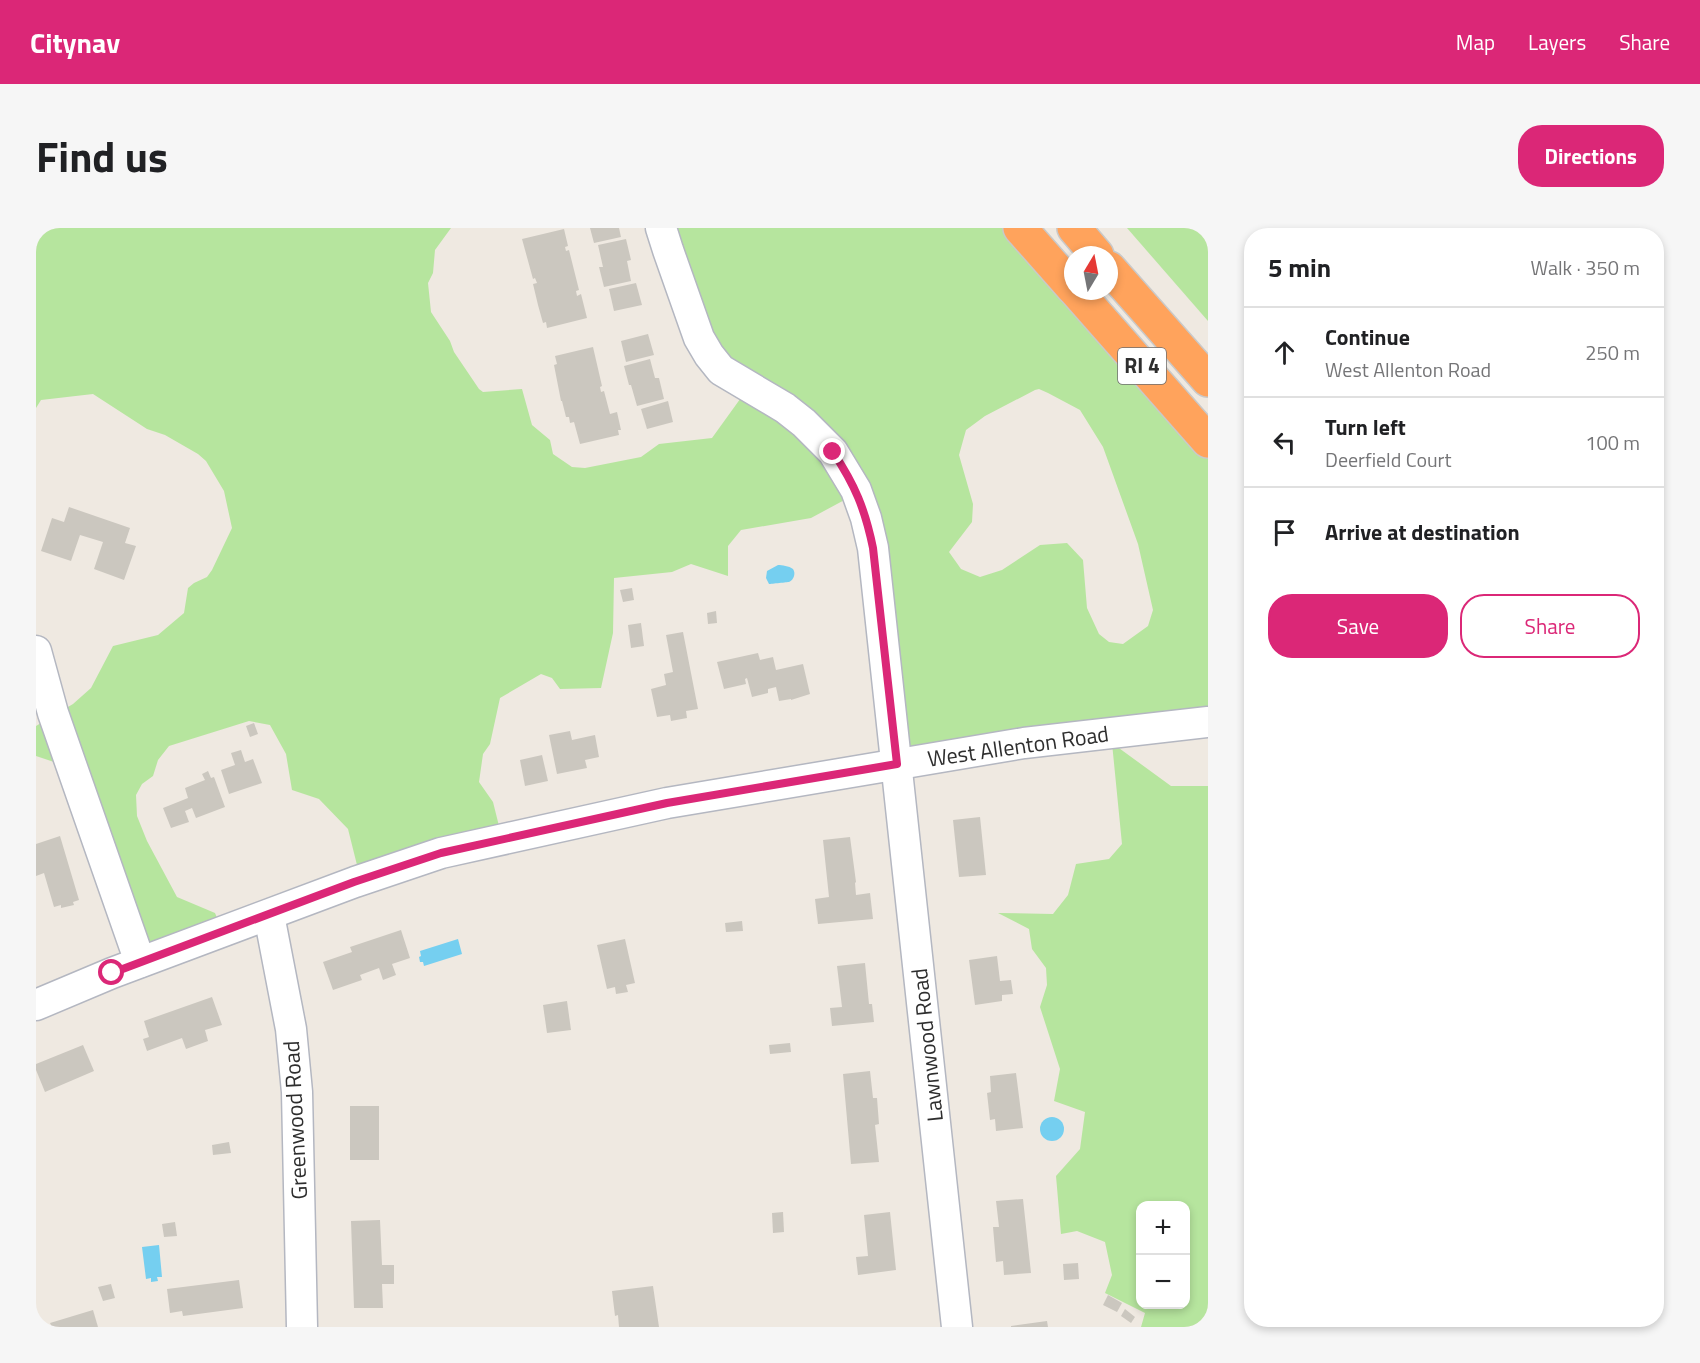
<!DOCTYPE html>
<meta charset="utf-8">
<style>
:root{--surface:#fff;--page:#f6f6f6;--text:#202124;--muted:#757577;--line:#e0e0e0;--accent:#db2777}
body{margin:0;font-family:"Titillium Web",sans-serif;background:var(--page);color:var(--text)}
.controls{position:absolute;right:18px;bottom:18px;display:grid;overflow:hidden;border-radius:12px;box-shadow:0 3px 9px #0003}
.controls button{width:54px;height:54px;display:grid;place-items:center;padding:0;border:0;border-bottom:2px solid var(--line);background:var(--surface);color:var(--text);font:30px sans-serif}
.compass{position:absolute;left:1028px;top:18px;width:54px;height:54px;border-radius:50%;background:var(--surface);box-shadow:0 3px 9px #0003;rotate:10deg}
.stop{position:absolute;width:18px;height:18px;margin:-14px;border:4px solid #db2777;border-radius:50%;background:#fff}
.stop.end{background:#db2777;border-color:#fff;box-shadow:0 2px 6px #0008}
.list{margin:0;padding:0;list-style:none}
h2{display:flex;justify-content:space-between;align-items:center;height:78px;margin:0;padding:0 24px;font-size:26px}
h2 small{font-size:20px;font-weight:400;color:var(--muted)}
.list li{display:grid;grid-template-columns:39px 1fr auto;gap:18px;align-items:center;box-sizing:border-box;height:90px;padding:0 24px;border-top:2px solid var(--line)}
.list b{display:block;font-size:22px;white-space:nowrap}
.list p{margin:0;font-size:20px;white-space:nowrap;color:var(--muted)}
.list em{font-size:20px;font-style:normal;color:var(--muted)}
.actions{display:flex;gap:12px;padding:18px 24px}
.actions a{flex:1;padding:14px 0;border:2px solid var(--accent);border-radius:24px;text-align:center;font-size:21px;color:var(--accent)}
.actions .main{background:var(--accent);color:#fff}
.icon{flex:none;width:33px;height:33px;fill:none;stroke:currentColor;stroke-width:2;stroke-linecap:round;stroke-linejoin:round}
.map{position:relative;flex:none;width:1172px;height:1099px;overflow:hidden;border-radius:24px}
header{display:flex;align-items:center;gap:36px;box-sizing:border-box;height:84px;padding:0 30px;background:var(--accent);color:#fff}
header strong{font-size:28px}
nav{display:flex;gap:33px;margin-inline-start:auto;font-size:21px}
.intro{display:flex;align-items:center;justify-content:space-between;box-sizing:border-box;height:144px;padding:0 36px}
h1{margin:0;font-size:42px}
.button{padding:15px 27px;border-radius:24px;background:var(--accent);color:#fff;font-size:21px;font-weight:700}
main{display:flex;gap:36px;padding:0 36px}
aside{flex:1;background:var(--surface);border-radius:24px;box-shadow:0 3px 9px #0003}
.map>svg:first-child{display:block}
</style>
<header>
<strong>Citynav</strong>
<nav><a>Map</a><a>Layers</a><a>Share</a></nav>
</header>
<div class="intro"><h1>Find us</h1><a class="button">Directions</a></div>
<main>
<div class="map">
<svg width="1172" height="1099" viewBox="0 0 1172 1099">
<rect width="100%" height="100%" fill="#efe9e1"/>
<g fill="#b6e59e" fill-rule="evenodd">
<path d="M0 0H415L399 22 397 45 392 55 395 84 414 113 418 124 443 161 447 164 486 161 496 197 514 212 517 226 536 239 549 240 605 229 623 216 676 210 707 167 625 0H984L1172 214V500L868 542 814 269 775 290 705 302 692 318V348L655 336 636 344 578 350 577 405 565 460 524 461 516 450 505 446 464 470 454 516 447 526 443 554 457 574 468 618 325 653 312 601 283 571 256 562 250 526 234 497 213 493 133 518 122 532 117 548 106 556 100 567 101 588 111 613 141 669 179 685 189 709 118 738 21 535 0 528V498L37 476 55 460 77 418 122 407 148 385 152 360 158 355 171 349 176 342 196 300 188 263 170 233 162 226 129 207 111 201 57 166 5 172 0 180ZM1003 161 1012 165 1044 182 1067 219 1102 316 1117 382 1112 398 1087 416 1073 414 1063 406 1051 380 1047 332 1031 315 1004 317 966 342 944 349 925 341 913 324 936 294 937 276 923 227 930 202 949 188 999 162Z"/>
<polygon points="1091,0 1172,0 1172,93"/>
<path d="M1076 515 1135 558H1172V1099H1105L1109 1085 1069 1065 1076 1047 1069 1014 1041 1003 1025 1006 1020 948 1044 921 1049 884 1018 873 1024 841 1004 779 1011 757 1010 740 996 721 993 701 962 685 1017 686 1032 667 1040 636 1073 631 1086 616ZM1104 978H1150V1076H1104Z"/>
</g>
<g fill="#75cff0">
<path d="M742 337C746 337 753 338 757 341 760 345 758 352 753 354 752 354 735 356 733 356L730 350 731 343Z"/>
<polygon points="422,711 426,726 388,738 387,734 384,734 383,729 385,728 384,723"/>
<circle cx="1016" cy="901" r="12"/>
<polygon points="123,1017 126,1049 121,1049 122,1053 115,1054 115,1050 110,1051 106,1019"/>
</g>
<g fill="#cbc7bf">
<polygon points="554,0 583,0 585,9 558,15"/>
<polygon points="528,1 532,18 529,19 530,23 533,22 543,62 540,63 541,68 545,66 551,90 511,100 510,94 507,95 502,77 497,56 501,55 499,50 497,51 486,11"/>
<polygon points="590,11 595,32 591,33 595,53 568,59 563,39 567,39 562,17"/>
<polygon points="600,55 606,77 578,83 573,61"/>
<polygon points="612,106 618,127 590,134 585,113"/>
<polygon points="557,119 566,158 564,159 565,164 568,163 574,186 581,184 585,202 582,202 583,207 544,216 538,194 534,195 533,189 530,189 526,173 525,173 518,137 521,136 519,128"/>
<polygon points="614,131 619,150 623,150 628,171 601,178 595,157 593,157 588,138"/>
<polygon points="632,173 637,194 611,201 605,181"/>
<polygon points="33,279 94,300 89,315 100,318 88,352 58,341 67,314 44,307 35,333 5,323 16,290 28,294"/>
<polygon points="596,360 598,372 587,374 584,362"/>
<polygon points="680,383 681,395 672,396 671,385"/>
<polygon points="605,395 608,418 595,420 592,397"/>
<polygon points="647,404 662,481 650,483 651,490 635,493 634,487 621,489 615,461 630,457 628,446 637,444 630,407"/>
<polygon points="722,425 724,432 737,429 740,442 767,436 774,466 755,472 755,471 743,473 740,459 732,461 732,465 716,469 711,450 709,451 710,456 688,461 681,434"/>
<polygon points="218,495 222,506 214,509 210,498"/>
<polygon points="534,503 536,512 559,507 563,529 549,532 551,540 521,546 513,507"/>
<polygon points="205,522 209,534 217,531 226,555 193,566 185,542 199,537 195,525"/>
<polygon points="506,527 512,553 489,558 484,532"/>
<polygon points="172,543 175,550 178,549 189,579 160,590 156,580 149,583 153,594 135,600 127,580 152,570 149,560 169,552 166,546"/>
<polygon points="944,589 950,647 923,649 917,592"/>
<polygon points="24,608 43,672 37,674 38,677 25,680 25,677 18,679 8,645 0,648 0,616"/>
<polygon points="814,609 820,654 819,655 820,667 834,665 837,691 782,696 779,671 793,669 787,612"/>
<polygon points="706,693 707,703 690,704 689,695"/>
<polygon points="365,702 374,730 356,736 360,747 347,752 343,740 324,747 326,752 297,762 287,734 316,724 314,719"/>
<polygon points="589,711 599,755 590,757 592,764 580,766 579,759 571,761 561,717"/>
<polygon points="961,728 964,753 975,752 977,766 966,767 966,773 939,777 933,732"/>
<polygon points="829,735 833,776 836,776 838,794 796,798 794,780 806,779 801,738"/>
<polygon points="176,769 186,797 169,802 172,813 150,821 146,810 111,823 107,811 113,809 108,793"/>
<polygon points="531,773 535,802 511,805 507,777"/>
<polygon points="754,815 755,824 734,826 733,817"/>
<polygon points="47,817 58,843 9,864 0,842 0,836"/>
<polygon points="834,843 837,870 841,870 843,896 839,897 843,934 815,936 807,846"/>
<polygon points="980,845 987,900 960,903 959,891 954,892 951,865 955,864 954,848"/>
<rect x="314" y="878" width="29" height="54"/>
<polygon points="193,914 195,925 177,927 176,917"/>
<polygon points="987,971 995,1045 968,1047 967,1033 960,1034 957,999 963,999 960,973"/>
<polygon points="747,984 748,1004 737,1005 736,985"/>
<polygon points="854,984 860,1042 822,1047 820,1029 832,1028 828,987"/>
<polygon points="344,992 346,1037 358,1037 358,1056 346,1056 347,1080 318,1080 315,993"/>
<polygon points="139,994 141,1008 128,1009 126,996"/>
<polygon points="1042,1035 1043,1051 1028,1052 1027,1036"/>
<polygon points="203,1052 207,1080 147,1088 146,1083 134,1085 131,1061"/>
<polygon points="75,1056 79,1070 67,1073 62,1059"/>
<polygon points="617,1058 623,1099 583,1099 582,1087 579,1088 576,1063"/>
<polygon points="1072,1067 1086,1075 1081,1084 1067,1077"/>
<polygon points="1089,1081 1099,1089 1095,1095 1085,1088"/>
<polygon points="57,1082 62,1099 16,1099 14,1095"/>
<polygon points="1011,1093 1012,1099 975,1099 975,1098"/>
</g>
<g fill="none" stroke-linecap="round" stroke-linejoin="round">
<g stroke="#b4b7c1" stroke-width="33">
<g id="minor">
<polyline points="625,0 632,22 663,110 673,127 685,142 749,180 768,195 797,224 820,262 830,290 837,320 921,1099"/>
<polyline points="0,423 17,485 104,734"/>
<polyline points="233,687 255,801 261,864 266,1099"/>
<polyline points="0,777 76,745 319,654 405,625 631,575 988,515 1172,494"/>
</g>
</g>
<g stroke="#c9c9c9" stroke-width="36">
<g id="highway">
<polyline points="984,0 1037,60"/>
<polyline points="1038,0 1061,27"/>
<polyline points="1073,40 1172,152"/>
<polyline points="1040,63 1172,213"/>
</g>
</g>
<use href="#minor" stroke="#fff" stroke-width="30"/>
<use href="#highway" stroke="#ffa35c" stroke-width="33"/>
</g>
<g fill="none" stroke-linecap="round" stroke-linejoin="round">
<path stroke="#db2777" stroke-width="8" d="M76 745 318 654 405 625 631 575 861 536 837 320C829 281 819 257 797 224"/>
</g>
<g text-anchor="middle" stroke-width="4.5" stroke-linejoin="round" paint-order="stroke">
<rect fill="#fff" stroke="#6d6d6d" stroke-width="1.5" x="1082" y="120" width="48" height="36" rx="4.5"/>
<g font-size="21" font-weight="bold" fill="#2e2e2e">
<text x="1106" y="145">RI 4</text>
</g>
<g font-size="22" fill="#2e2e2e" stroke="#fff">
<text transform="translate(982 518) rotate(-8)" y="8">West Allenton Road</text>
<text transform="translate(891 817) rotate(-96)" y="8">Lawnwood Road</text>
<text transform="translate(259 892) rotate(-93)" y="8">Greenwood Road</text>
</g>
</g>
</svg>
<div class="controls">
<button>+</button>
<button>−</button>
</div>
<svg class="compass" viewBox="-18 -18 36 36"><path d="M0-13l5 13h-10z" fill="#e53935"/><path d="M0 13l5-13h-10z" fill="#757577"/></svg>
<div class="stop" style="left:76px;top:745px"></div>
<div class="stop end" style="left:797px;top:224px"></div>
</div>
<aside>
<h2>5 min<small>Walk · 350 m</small></h2>
<ul class="list">
<li><svg class="icon" aria-label="ahead" viewBox="0 0 24 24"><path d="M12 20V5M6 11l6-6 6 6"/></svg><div><b>Continue</b><p>West Allenton Road</p></div><em>250 m</em></li>
<li><svg class="icon" aria-label="left" viewBox="0 0 24 24"><path d="M17 20v-9H6M10 6l-5 5 5 5"/></svg><div><b>Turn left</b><p>Deerfield Court</p></div><em>100 m</em></li>
<li><svg class="icon" aria-label="arrive" viewBox="0 0 24 24"><path d="M6 21V4h12l-3 4 3 4H6"/></svg><div><b>Arrive at destination</b></div></li>
</ul>
<div class="actions"><a class="main">Save</a><a>Share</a></div>
</aside>
</main>
